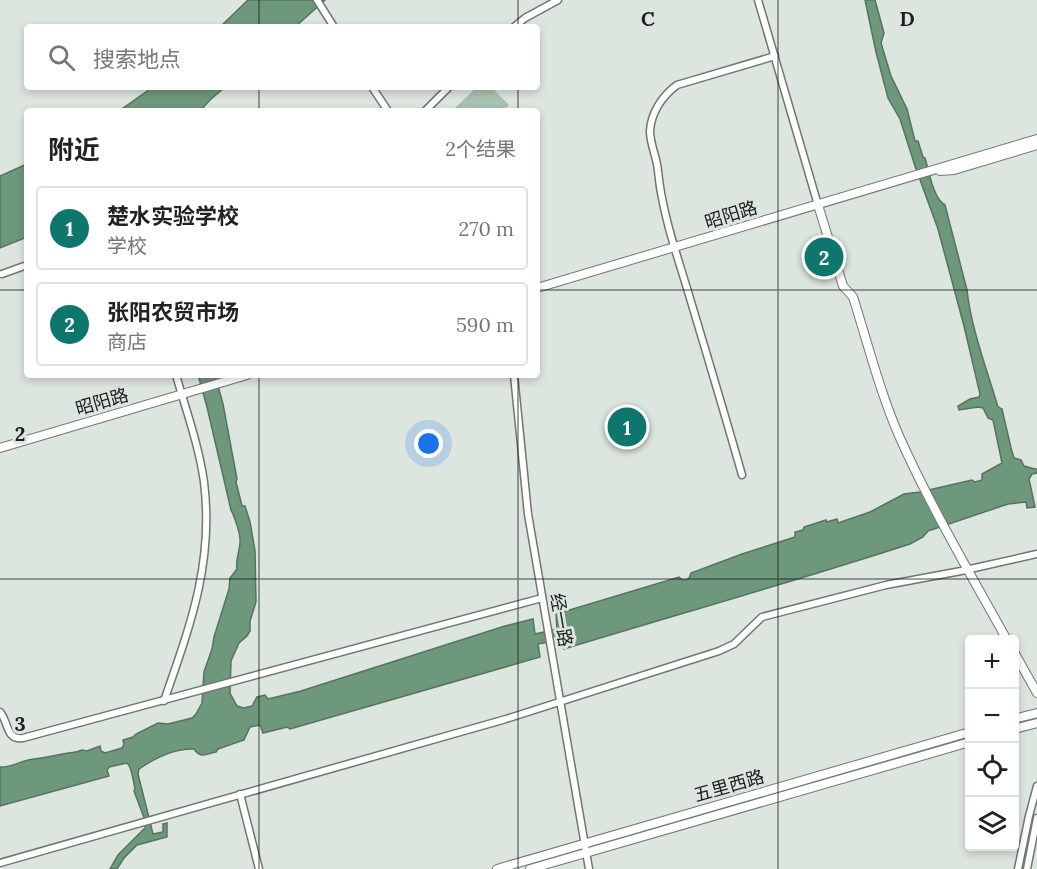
<!DOCTYPE html>
<html lang="zh">
<meta charset="utf-8">
<style>
:root{--surface:#fff;--page:#f6f6f6;--text:#222;--muted:#767676;--line:#e0e0e0;--accent:#0f766e}
body{margin:0;font-family:Lora,"Noto Sans SC",serif;background:var(--page);color:var(--text)}
.controls{position:absolute;right:18px;bottom:18px;display:grid;overflow:hidden;border-radius:6px;box-shadow:0 3px 9px #0003}
.controls button{width:54px;height:54px;display:grid;place-items:center;padding:0;border:0;border-bottom:2px solid var(--line);background:var(--surface);color:var(--text);font:30px sans-serif}
.you{position:absolute;left:429px;top:444px;width:21px;height:21px;margin:-15px;border:4px solid #fff;border-radius:50%;background:#1a73e8;box-shadow:0 0 0 9px #1a73e833}
.badge{display:grid;place-items:center;width:39px;height:39px;border-radius:50%;background:var(--accent);color:#fff;font-size:20px;font-weight:700}
.pin{position:absolute;translate:-50% -50%;border:3px solid #fff;box-shadow:0 2px 6px #0006}
.list{margin:0;padding:0;list-style:none}
h2{display:flex;justify-content:space-between;align-items:center;height:78px;margin:0;padding:0 24px;font-size:26px}
h2 small{font-size:20px;font-weight:400;color:var(--muted)}
.list li{display:grid;grid-template-columns:39px 1fr auto;gap:18px;align-items:center;box-sizing:border-box;height:84px;margin:0 12px 12px;padding:0 12px;border:2px solid var(--line);border-radius:6px}
.list b{display:block;font-size:22px;white-space:nowrap}
.list p{margin:0;font-size:20px;white-space:nowrap;color:var(--muted)}
.list em{font-size:20px;font-style:normal;color:var(--muted)}
.icon{flex:none;width:33px;height:33px;fill:none;stroke:currentColor;stroke-width:2;stroke-linecap:round;stroke-linejoin:round}
.map{position:relative;flex:none;width:1037px;height:869px;overflow:hidden}
.search{position:absolute;background:var(--surface);box-shadow:0 3px 9px #0003;left:24px;top:24px;width:516px;height:66px;display:flex;align-items:center;gap:15px;box-sizing:border-box;padding:0 21px;border-radius:6px;color:var(--muted);font-size:22px}
.panel{position:absolute;background:var(--surface);box-shadow:0 3px 9px #0003;left:24px;top:108px;width:516px;height:270px;border-radius:6px}
.map>svg:first-child{display:block}
</style>
<div class="map">
<svg width="1037" height="869" viewBox="0 0 1037 869">
<rect width="100%" height="100%" fill="#dde5df"/>
<polygon fill="#a8c2b0" points="477,87 491,87 509,105 503,111 452,111"/>
<g fill="#6e987c" stroke="#55735f" stroke-width="1.5">
<polygon points="248,0 325,0 295,27 220,27"/>
<path d="M865 0H875L884 33 881 43 891 76 907 109 915 141H918L923 157 925 158C929 171 933 198 945 205L967 290C971 328 987 370 998 407L1002 409 1011 448 1014 458 1021 460 1024 466 1035 469H1037V473L1032 474 1029 479 1035 507 1027 508 1026 502 1008 504 928 531 923 537 910 544C796 581 679 614 564 649L561 640 538 644 540 657 290 729 287 727 263 733 260 725 250 727 244 740 218 749 216 752C206 754 201 759 194 749 174 748 155 758 139 769L138 774 153 834 163 832V824L167 823V837L137 845 124 858 117 869H110L118 855 145 828 146 823 134 791 135 788C133 781 132 767 127 763L109 767 107 770 109 776 0 806V767C11 768 22 760 34 759 45 758 56 755 68 753 73 752 77 753 82 750L87 751 100 746 101 751 105 753 122 748 124 744 123 740 133 737 136 734 158 723 168 724 192 718 196 714 202 703 204 672 212 649 214 637 229 589 230 578 237 569C235 559 241 549 240 539 240 533 234 515 231 510L207 407 198 375H215L223 404 237 479 236 482 242 506H245L250 522 255 551 256 602 250 621V631L247 636 239 643 231 661 230 693 237 706 244 708 252 706 257 697 265 695 268 699 301 691 505 626 533 619 535 634 557 629 556 614 679 577 682 580H686L689 578 691 573 742 554 795 537V532L803 530 804 527 826 520 827 522 837 519 838 523 870 512 904 494 920 492 972 480 975 482 982 480V474L1002 463 993 420 988 418 983 408 978 407 959 410 958 406 970 399 979 397 980 394 964 326 938 229 915 166 900 119 888 98 876 52Z"/>
<polygon points="153,87 225,87 210,100 200,111 119,111"/>
<polygon points="27,164 27,237 0,248 0,176"/>
</g>
<g fill="none" stroke-linecap="round" stroke-linejoin="round">
<g stroke="#6f7771" stroke-width="9">
<g id="minor">
<polyline points="317,0 334,27"/>
<polyline points="758,0 818,205"/>
<polyline points="514,27 525,18 558,0"/>
<polyline points="372,87 388,111"/>
<polyline points="425,111 449,87"/>
<polyline points="2,274 27,265"/>
<polyline points="514,375 528,514 589,869"/>
<path d="M742 475C725 415 707 355 689 295 677 255 662 213 658 171 657 157 650 145 650 131 651 113 662 96 677 85L775 56"/>
<path d="M164 701C190 626 214 563 204 482 199 446 186 410 176 375"/>
<path d="M0 712C9 722 5 740 23 738L542 598"/>
<polyline points="240,794 259,869"/>
<polyline points="0,863 506,719 719,651 734,644 762,617 886,585 961,571 1037,554"/>
<polyline points="1018,869 1029,816 1037,786"/>
<polyline points="1027,869 1037,818"/>
</g>
</g>
<g stroke="#6f7771" stroke-width="10">
<g id="major">
<polyline points="940,171 954,170 1037,145"/>
<path d="M818 205 843 286 853 297C869 347 882 401 905 449 935 514 972 577 1007 640"/>
<polyline points="537,288 1037,139"/>
<polyline points="0,448 247,375"/>
<polyline points="1014,652 1037,693"/>
<polyline points="1014,719 1037,713"/>
<polyline points="1014,729 1037,723"/>
<polyline points="497,869 970,732"/>
<polyline points="530,869 970,742"/>
</g>
</g>
<use href="#minor" stroke="#fff" stroke-width="6"/>
<use href="#major" stroke="#fff" stroke-width="8"/>
</g>
<path fill="none" stroke="#1b1e1c" stroke-width="1.5" stroke-opacity="0.55" d="M259 0V27M518 0V27M778 0V869M259 87V111M518 87V111M0 290H27M537 290H1037M259 375V869M518 375V869M0 579H1037"/>
<g text-anchor="middle" stroke-width="6" stroke-linejoin="round" paint-order="stroke">
<g font-size="18" fill="#1b1e1c" stroke="#dde5df">
<text transform="translate(731 215) rotate(-17)" y="6">昭阳路</text>
<text transform="translate(102 402) rotate(-16)" y="6">昭阳路</text>
<text transform="translate(561 620) rotate(80)" y="6">经一路</text>
<text transform="translate(729 786) rotate(-16)" y="6">五里西路</text>
</g>
</g>
<g font-size="20" text-anchor="middle" font-weight="bold" fill="#1b1e1c" stroke="#dde5df" stroke-width="6" stroke-linejoin="round" paint-order="stroke">
<text x="648" y="26">C</text>
<text x="907" y="26">D</text>
<text x="20" y="441">2</text>
<text x="20" y="731">3</text>
</g>
</svg>
<div class="controls">
<button>+</button>
<button>−</button>
<button><svg class="icon" aria-label="locate" viewBox="0 0 24 24"><circle cx="12" cy="12" r="6"/><path d="M12 2v4M12 18v4M2 12h4M18 12h4"/></svg></button>
<button><svg class="icon" aria-label="layers" viewBox="0 0 24 24"><path d="M12 4l9 5-9 5-9-5zM3 14l9 5 9-5"/></svg></button>
</div>
<div class="you"></div>
<div class="pin badge" style="left:627px;top:427px">1</div>
<div class="pin badge" style="left:824px;top:257px">2</div>
<div class="search"><svg class="icon" aria-label="search" viewBox="0 0 24 24"><circle cx="10" cy="10" r="6"/><path d="M15 15l6 6"/></svg>搜索地点</div>
<section class="panel">
<h2>附近<small>2个结果</small></h2>
<ul class="list">
<li><span class="badge">1</span><div><b>楚水实验学校</b><p>学校</p></div><em>270 m</em></li>
<li><span class="badge">2</span><div><b>张阳农贸市场</b><p>商店</p></div><em>590 m</em></li>
</ul>
</section>
</div>
